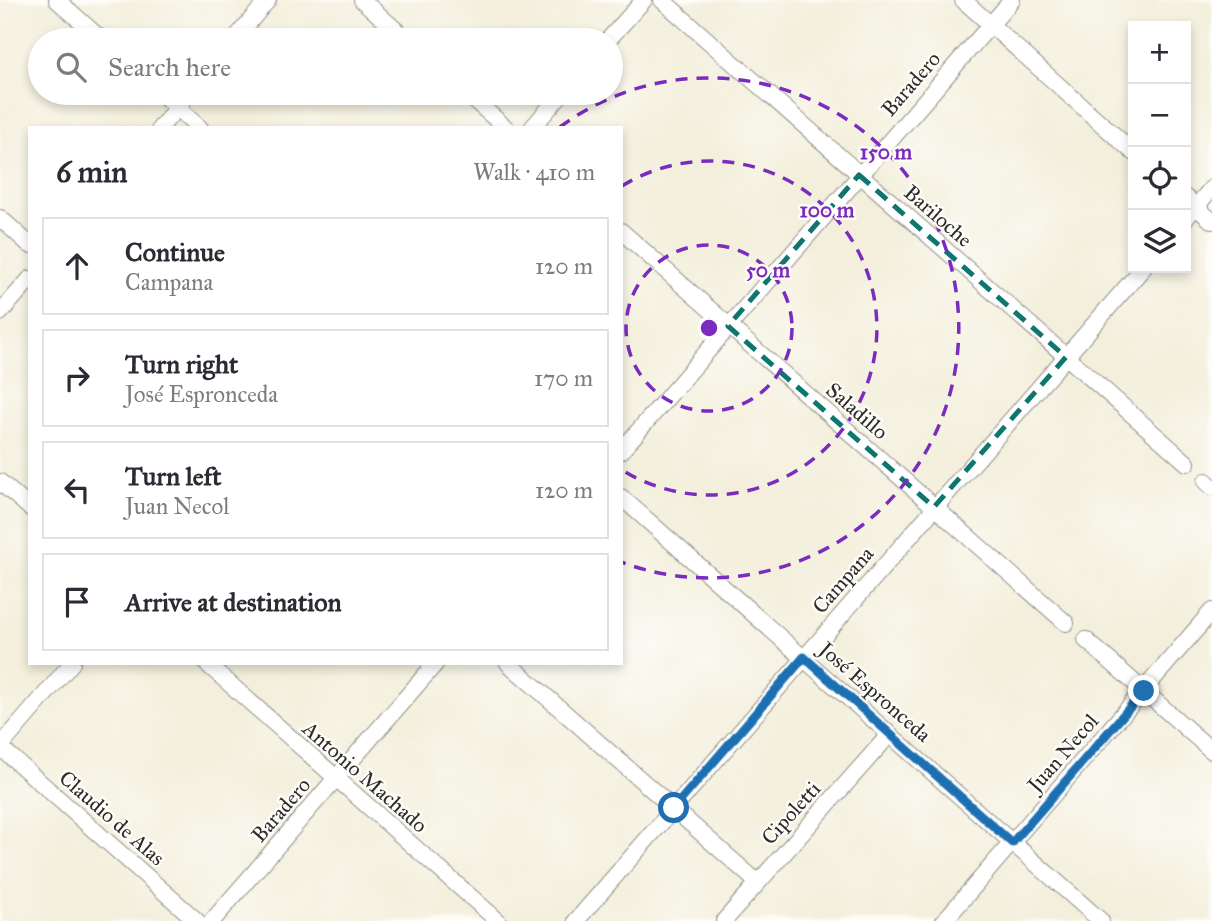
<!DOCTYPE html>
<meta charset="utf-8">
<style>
:root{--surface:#fff;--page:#f2f2f3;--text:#2b2b33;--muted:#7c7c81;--line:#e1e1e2}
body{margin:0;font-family:"IM FELL Great Primer",serif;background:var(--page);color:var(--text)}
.controls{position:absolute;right:21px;top:21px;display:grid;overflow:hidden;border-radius:0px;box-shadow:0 4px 10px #0003}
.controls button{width:63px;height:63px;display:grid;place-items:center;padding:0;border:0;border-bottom:2px solid var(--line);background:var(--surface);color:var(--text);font:35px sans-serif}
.stop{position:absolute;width:21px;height:21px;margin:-16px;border:5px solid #1f6fb2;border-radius:50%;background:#fff}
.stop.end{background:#1f6fb2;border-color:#fff;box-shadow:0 2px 7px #0008}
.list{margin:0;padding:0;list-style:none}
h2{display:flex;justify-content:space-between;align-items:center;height:91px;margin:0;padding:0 28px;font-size:30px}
h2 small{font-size:23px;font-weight:400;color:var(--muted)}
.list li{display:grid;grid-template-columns:46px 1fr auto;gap:21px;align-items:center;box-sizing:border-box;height:98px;margin:0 14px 14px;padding:0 14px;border:2px solid var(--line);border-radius:0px}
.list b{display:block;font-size:26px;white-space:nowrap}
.list p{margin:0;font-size:23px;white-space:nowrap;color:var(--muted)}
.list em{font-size:23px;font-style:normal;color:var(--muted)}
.icon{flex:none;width:38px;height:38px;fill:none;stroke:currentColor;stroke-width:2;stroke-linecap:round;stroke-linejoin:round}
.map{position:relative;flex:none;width:1212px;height:921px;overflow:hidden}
.search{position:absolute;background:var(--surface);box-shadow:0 4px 10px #0003;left:28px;top:28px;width:595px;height:77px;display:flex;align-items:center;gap:18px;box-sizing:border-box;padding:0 24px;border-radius:38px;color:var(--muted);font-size:26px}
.panel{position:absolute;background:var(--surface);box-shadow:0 4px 10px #0003;left:28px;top:126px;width:595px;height:539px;border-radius:0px}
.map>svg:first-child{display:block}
</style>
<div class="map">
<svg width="1212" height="921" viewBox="0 0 1212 921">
<rect width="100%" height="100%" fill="#fdfcf7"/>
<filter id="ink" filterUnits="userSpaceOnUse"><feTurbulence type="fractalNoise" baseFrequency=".0143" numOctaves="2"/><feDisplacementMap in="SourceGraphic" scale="14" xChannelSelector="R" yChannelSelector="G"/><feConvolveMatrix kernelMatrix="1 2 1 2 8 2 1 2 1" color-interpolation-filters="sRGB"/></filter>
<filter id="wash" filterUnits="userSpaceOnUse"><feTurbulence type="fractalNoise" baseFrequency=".00686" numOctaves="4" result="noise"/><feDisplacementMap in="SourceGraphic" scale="28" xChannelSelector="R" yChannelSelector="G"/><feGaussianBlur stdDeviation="1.57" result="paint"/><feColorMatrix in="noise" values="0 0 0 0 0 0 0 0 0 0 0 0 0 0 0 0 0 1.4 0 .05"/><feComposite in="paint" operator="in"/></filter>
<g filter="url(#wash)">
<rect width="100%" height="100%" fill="#f3efdc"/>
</g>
<g filter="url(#ink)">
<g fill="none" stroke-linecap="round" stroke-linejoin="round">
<g stroke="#8f8d84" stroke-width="18">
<g id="minor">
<polyline points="57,0 102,40"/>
<polyline points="362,0 407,40"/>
<polyline points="662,0 1187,463"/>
<polyline points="963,0 1133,152"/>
<polyline points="234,40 268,0"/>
<polyline points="608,40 644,0"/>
<polyline points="160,93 200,128"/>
<polyline points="466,93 506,128"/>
<polyline points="160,128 189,93"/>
<polyline points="532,128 562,93"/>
<polyline points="1186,198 1212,221"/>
<polyline points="0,218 30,245"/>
<polyline points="1186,218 1212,188"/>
<polyline points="621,231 1066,623"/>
<polyline points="0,313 30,279"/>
<polyline points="621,451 1012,0"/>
<polyline points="1206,481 1212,487"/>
<polyline points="0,482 30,508"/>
<polyline points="621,497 1101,921"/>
<polyline points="1086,640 1212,751"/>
<polyline points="206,663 498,921"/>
<polyline points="508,663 757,882"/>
<polyline points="0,747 197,921"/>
<polyline points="0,747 72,663"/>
<polyline points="212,921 436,663"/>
<polyline points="576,921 1143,268"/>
<polyline points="724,921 890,734"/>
<polyline points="944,921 1212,611"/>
</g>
</g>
<use href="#minor" stroke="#fff" stroke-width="16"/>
</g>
</g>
<g fill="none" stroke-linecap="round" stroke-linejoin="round" filter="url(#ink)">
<polyline stroke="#1f6fb2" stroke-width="9" points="674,808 804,657 1012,843 1144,691"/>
</g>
<path fill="none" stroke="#0f766e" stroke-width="5" stroke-dasharray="14 9" stroke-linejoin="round" d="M859 175 1066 357 934 507 728 326Z"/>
<g fill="none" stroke="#7b2cbf" stroke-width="3.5" stroke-dasharray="12 9">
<circle cx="709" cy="328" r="83"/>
<path d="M622 186A167 167 0 1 1 622 470"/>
<path d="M560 127A250 250 0 1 1 621 562"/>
</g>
<g text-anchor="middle" stroke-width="5" stroke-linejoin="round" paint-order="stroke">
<g font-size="21" fill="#2b2b2b" stroke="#fdfcf7">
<text transform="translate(911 84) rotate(-49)" y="7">Baradero</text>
<text transform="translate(938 216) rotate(41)" y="7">Bariloche</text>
<text transform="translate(857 411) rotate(41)" y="7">Saladillo</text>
<text transform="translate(843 580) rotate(-49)" y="7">Campana</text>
<text transform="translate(875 692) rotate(41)" y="7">José Espronceda</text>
<text transform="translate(1063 753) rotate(-49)" y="7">Juan Necol</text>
<text transform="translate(365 777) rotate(41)" y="7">Antonio Machado</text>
<text transform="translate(281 810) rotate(-49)" y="7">Baradero</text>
<text transform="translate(791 813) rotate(-48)" y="7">Cipoletti</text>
<text transform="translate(112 818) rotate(41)" y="7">Claudio de Alas</text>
</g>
</g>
<circle cx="709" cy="328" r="10" fill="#7b2cbf" stroke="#fdfcf7" stroke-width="3.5"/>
<g font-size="21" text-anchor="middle" font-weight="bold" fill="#7b2cbf" stroke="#fdfcf7" stroke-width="5" stroke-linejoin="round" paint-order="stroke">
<text x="886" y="159">150 m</text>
<text x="827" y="217">100 m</text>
<text x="768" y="277">50 m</text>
</g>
</svg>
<div class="controls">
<button>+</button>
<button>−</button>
<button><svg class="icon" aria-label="locate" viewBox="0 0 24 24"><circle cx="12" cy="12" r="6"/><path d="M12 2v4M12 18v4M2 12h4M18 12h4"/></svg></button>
<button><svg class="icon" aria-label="layers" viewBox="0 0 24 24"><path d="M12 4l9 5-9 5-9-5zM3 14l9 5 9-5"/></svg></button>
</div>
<div class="stop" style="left:674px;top:808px"></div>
<div class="stop end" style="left:1144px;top:691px"></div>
<div class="search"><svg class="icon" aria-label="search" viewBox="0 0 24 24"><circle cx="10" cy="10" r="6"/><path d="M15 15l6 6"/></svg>Search here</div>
<section class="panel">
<h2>6 min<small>Walk · 410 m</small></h2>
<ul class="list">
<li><svg class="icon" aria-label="ahead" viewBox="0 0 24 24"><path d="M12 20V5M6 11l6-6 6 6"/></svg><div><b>Continue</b><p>Campana</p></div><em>120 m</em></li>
<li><svg class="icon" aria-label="right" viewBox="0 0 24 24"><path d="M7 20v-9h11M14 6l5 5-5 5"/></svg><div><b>Turn right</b><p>José Espronceda</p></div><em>170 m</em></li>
<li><svg class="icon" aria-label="left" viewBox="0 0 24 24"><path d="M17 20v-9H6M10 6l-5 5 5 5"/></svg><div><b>Turn left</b><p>Juan Necol</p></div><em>120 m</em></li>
<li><svg class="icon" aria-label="arrive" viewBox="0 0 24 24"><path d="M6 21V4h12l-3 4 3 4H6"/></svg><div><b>Arrive at destination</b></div></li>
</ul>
</section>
</div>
